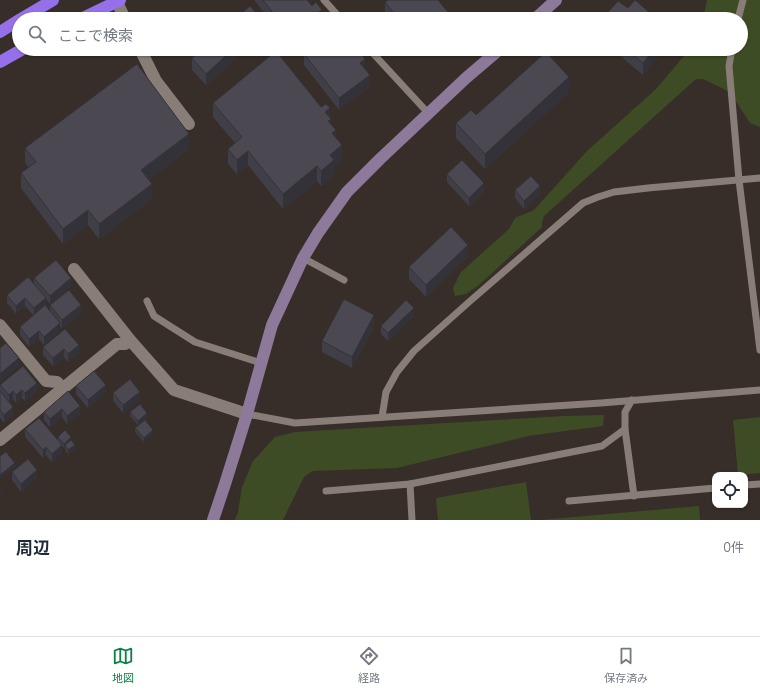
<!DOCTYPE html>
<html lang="ja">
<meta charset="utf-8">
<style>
:root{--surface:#fff;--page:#f6f6f7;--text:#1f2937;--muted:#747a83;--line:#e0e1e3;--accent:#0b8043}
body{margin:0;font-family:Mulish,"Noto Sans JP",sans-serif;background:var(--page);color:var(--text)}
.controls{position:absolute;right:12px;bottom:12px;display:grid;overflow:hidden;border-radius:8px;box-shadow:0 1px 3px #0004}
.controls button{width:36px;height:36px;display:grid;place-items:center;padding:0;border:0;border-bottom:1px solid var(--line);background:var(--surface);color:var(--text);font:20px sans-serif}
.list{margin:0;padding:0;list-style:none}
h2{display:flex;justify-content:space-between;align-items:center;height:52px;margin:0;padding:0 16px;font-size:17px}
h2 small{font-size:13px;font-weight:400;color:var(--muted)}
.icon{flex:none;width:22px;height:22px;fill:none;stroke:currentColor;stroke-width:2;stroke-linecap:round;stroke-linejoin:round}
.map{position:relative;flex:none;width:760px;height:520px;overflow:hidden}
.search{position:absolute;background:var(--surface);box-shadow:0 1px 3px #0004;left:12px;right:12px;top:12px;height:44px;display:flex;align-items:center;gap:10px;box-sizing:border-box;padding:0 14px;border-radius:22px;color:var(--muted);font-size:15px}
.sheet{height:116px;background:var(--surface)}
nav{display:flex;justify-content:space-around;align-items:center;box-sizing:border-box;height:56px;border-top:1px solid var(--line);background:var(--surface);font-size:11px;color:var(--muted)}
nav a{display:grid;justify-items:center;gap:2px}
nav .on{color:var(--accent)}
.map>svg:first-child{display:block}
</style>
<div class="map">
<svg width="760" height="520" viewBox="0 0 760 520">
<rect width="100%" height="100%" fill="#372d29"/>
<g fill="#3e4c25">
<polygon points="707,0 760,0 760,127 750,123 730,92 703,79 696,79 544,216 542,222 542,227 479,285 466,294 455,296 453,288 461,272 509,229 515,218 534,210 587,151 656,89 690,49 741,49 741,19 703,19"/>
<polygon points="604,415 603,426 528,436 397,468 313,471 304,477 283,520 235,520 238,512 242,487 253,461 275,437 295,432 564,416"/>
<polygon points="760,417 760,473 738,475 733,420"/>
<polygon points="526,482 531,520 438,520 436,498"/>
<polygon points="699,506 700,520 540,520"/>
</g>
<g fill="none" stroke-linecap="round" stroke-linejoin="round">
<g stroke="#897d78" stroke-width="7">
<polyline points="324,0 341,19"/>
<polyline points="738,19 743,0"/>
<polyline points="369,49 429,114"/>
<polyline points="732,49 729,66 739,180 760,350"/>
<polyline points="303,258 344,280"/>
<polyline points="147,301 154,316 195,342 261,363"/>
<polyline points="247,414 295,423 601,403 760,390"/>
<polyline points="382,417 386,392 397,372 414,351 469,302 583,203 598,197 614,192 648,188 760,178"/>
<polyline points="625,429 634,496"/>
<polyline points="410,484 412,520"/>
<polyline points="745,485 760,484"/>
<polyline points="326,491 410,484 602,446 625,429 625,412 632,400"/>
<polyline points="569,501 715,488"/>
</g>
<g stroke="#897d78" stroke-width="12">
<polyline points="117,2 125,19"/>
<polyline points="140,49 156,81 189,124"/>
<polyline points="74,269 130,340 174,390 247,414"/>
<polyline points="0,325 46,381 57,382 63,389"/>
<polyline points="0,440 117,344 125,344 130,340"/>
</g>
<g stroke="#8d799a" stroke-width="12">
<polyline points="535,19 556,0"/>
<polyline points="213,520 225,484 247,414 272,325 303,258 318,233 347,192 380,159 466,78 500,49"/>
</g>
<g stroke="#9570ea" stroke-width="12">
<polyline points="21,19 53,0"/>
<polyline points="81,19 120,0"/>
<polyline points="0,32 19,20"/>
<polyline points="0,62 23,49"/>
</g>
</g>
<g fill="#403e47">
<polygon points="255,0 307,0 322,19 269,19 255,1"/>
<polygon points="385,2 452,19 389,19 385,14"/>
<polygon points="246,49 206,85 192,70 192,58"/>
<polygon points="292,49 308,49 303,53 300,49 295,53"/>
<polygon points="414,49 427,49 419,55"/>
<polygon points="612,49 664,49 643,75"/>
<polygon points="304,54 365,69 370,86 339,110 304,65"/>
<polygon points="569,92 485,169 456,138 456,123 476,115"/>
<polygon points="213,103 330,117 331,125 342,160 334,167 334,175 321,186 317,181 283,209 248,165 237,174 228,164 228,149 235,143 213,117"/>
<polygon points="25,148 189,149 148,180 152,199 99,239 88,225 63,244 21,188 21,173 29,168 25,163"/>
<polygon points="447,174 484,191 469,206 447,182"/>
<polygon points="515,190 540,194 524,209 515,198"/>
<polygon points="468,256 426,297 409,279 409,267"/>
<polygon points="34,278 71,286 50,304 46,299 46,306 50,311 50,305 81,313 62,328 60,326 60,331 44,345 39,339 29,347 20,335 20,327 33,315 25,306 16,314 7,303 7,295 34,285"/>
<polygon points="414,316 388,341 381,334 381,326"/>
<polygon points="374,327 352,368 322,352 322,341"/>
<polygon points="65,329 79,353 68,362 64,357 53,366 43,355 43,347"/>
<polygon points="0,385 37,391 25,401 22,398 16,403 13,399 9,402 13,415 4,423 0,418"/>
<polygon points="76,386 106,393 88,408 76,394"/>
<polygon points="68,391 80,414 67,424 62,417 50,427 44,420 44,412"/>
<polygon points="113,393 140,400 123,413 113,401"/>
<polygon points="130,412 147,417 138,425 130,416"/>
<polygon points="135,428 153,434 144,442 135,432"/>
<polygon points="25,429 58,440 58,437 71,440 75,449 68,454 65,450 65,447 64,448 62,446 62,453 52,462 46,455 43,458 25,437"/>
<polygon points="12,472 37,478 21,492 12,480"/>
</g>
<g fill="#343239">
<polygon points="322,10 322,19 317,13"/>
<polygon points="233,49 246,49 206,85 206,74"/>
<polygon points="295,49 300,49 295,53"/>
<polygon points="303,49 308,49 303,53"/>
<polygon points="419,49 427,49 419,55"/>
<polygon points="654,49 664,49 643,75 643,63"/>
<polygon points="365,59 365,70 360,63"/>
<polygon points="370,75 370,86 339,110 339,98"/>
<polygon points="569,77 569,92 485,169 485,154"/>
<polygon points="330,108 330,120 331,119 331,134 325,112"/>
<polygon points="336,130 336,145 332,133"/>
<polygon points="189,134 189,149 141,185 141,170"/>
<polygon points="342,145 342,160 334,167 334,175 321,186 321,171 330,155"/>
<polygon points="248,151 248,165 237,174 237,160"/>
<polygon points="317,166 317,181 283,209 283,194"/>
<polygon points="484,183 484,191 469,206 469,198"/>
<polygon points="152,184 152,199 99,239 99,224"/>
<polygon points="540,186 540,194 524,209 524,201"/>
<polygon points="88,210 88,225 63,244 63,229"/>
<polygon points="468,245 468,256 426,297 426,285"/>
<polygon points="71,278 71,286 50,304 50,296"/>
<polygon points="25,298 25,306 16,314 16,306"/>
<polygon points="46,298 46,306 34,316 34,308"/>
<polygon points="81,305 81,313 62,328 62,320"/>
<polygon points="414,308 414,316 388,341 388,333"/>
<polygon points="374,315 374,327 352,368 352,357"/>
<polygon points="60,323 60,331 44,345 44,337"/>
<polygon points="39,331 39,339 29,347 29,339"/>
<polygon points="79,345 79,353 68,362 68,354"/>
<polygon points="64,349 64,357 53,366 53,358"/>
<polygon points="19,358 19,366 0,382 0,374"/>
<polygon points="37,383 37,391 25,401 25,393"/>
<polygon points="106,385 106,393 88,408 88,400"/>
<polygon points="22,390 22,398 16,403 16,395"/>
<polygon points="13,391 13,399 9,403 9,395"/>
<polygon points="140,392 140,400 123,413 123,405"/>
<polygon points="80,406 80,414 67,424 67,416"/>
<polygon points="13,407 13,415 4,423 4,415"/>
<polygon points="62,409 62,417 50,427 50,419"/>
<polygon points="147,413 147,417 138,425 138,421"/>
<polygon points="153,430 153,434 144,442 144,438"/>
<polygon points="71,437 71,442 65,445 65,447 64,448 64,444"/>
<polygon points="62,445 62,453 52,462 52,454"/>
<polygon points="75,445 75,449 68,454 68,450"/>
<polygon points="46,447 46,455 43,458 43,450"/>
<polygon points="15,463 15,467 0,479 0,475"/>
<polygon points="37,470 37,478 21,492 21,484"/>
<polygon points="2,488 2,492 0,493 0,489"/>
</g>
<g fill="#4b4852" stroke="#343239">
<polygon points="263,0 307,0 312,6 316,2 322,10 317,13 322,19 278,19"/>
<polygon points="388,0 438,0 452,17 450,19 399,19 385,2"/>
<polygon points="635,0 657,19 602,19 618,1 628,8"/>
<polygon points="250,6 261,19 235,19"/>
<polygon points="202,49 233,49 206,74 192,58"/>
<polygon points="310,49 358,49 365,59 360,63 370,75 339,98 304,54"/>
<polygon points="626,49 654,49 643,63"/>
<polygon points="276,51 321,107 326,104 330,108 325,112 331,119 328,121 336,130 332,133 342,145 330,155 334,160 321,171 317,166 283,194 248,151 237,160 228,149 242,137 213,103"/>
<polygon points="546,52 569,77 485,154 456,123 471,110 476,115"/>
<polygon points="137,64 189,134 141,170 152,184 99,224 88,210 63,229 21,173 36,162 25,148"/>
<polygon points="462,160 484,183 469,198 447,174"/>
<polygon points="531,176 540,186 524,201 515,190"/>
<polygon points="451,227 468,245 426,285 409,267"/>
<polygon points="56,260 71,278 50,296 34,278"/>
<polygon points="28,277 46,298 34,308 25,298 16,306 7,295"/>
<polygon points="69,290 81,305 62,320 50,305"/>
<polygon points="344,299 374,315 352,357 322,341"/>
<polygon points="406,300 414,308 388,333 381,326"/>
<polygon points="45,305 60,323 44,337 39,331 29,339 20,327"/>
<polygon points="65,329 79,345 68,354 64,349 53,358 43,347"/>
<polygon points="6,343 19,358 0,374 0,348"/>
<polygon points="23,366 37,383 25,393 22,390 16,395 13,391 9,395 0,385"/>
<polygon points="94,371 106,385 88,400 76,386"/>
<polygon points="130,379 140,392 123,405 113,393"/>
<polygon points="0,391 13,407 4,415 0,410"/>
<polygon points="68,391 80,406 67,416 62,409 50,419 44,412"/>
<polygon points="140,404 147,413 138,421 130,412"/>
<polygon points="39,418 62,445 52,454 46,447 43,450 25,429"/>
<polygon points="145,420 153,430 144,438 135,428"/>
<polygon points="65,430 71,437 64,444 58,437"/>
<polygon points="71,440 75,445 68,450 65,445"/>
<polygon points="6,452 15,463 0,475 0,456"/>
<polygon points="28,459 37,470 21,484 12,472"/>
</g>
</svg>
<div class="controls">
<button><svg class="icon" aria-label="locate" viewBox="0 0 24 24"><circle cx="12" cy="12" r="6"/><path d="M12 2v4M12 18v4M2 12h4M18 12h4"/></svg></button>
</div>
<div class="search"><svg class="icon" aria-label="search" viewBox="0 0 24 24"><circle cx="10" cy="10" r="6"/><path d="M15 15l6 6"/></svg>ここで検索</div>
</div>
<section class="sheet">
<h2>周辺<small>0件</small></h2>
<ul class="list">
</ul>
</section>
<nav>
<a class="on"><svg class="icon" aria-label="map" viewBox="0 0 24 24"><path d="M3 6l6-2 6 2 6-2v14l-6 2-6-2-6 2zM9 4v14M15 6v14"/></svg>地図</a>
<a><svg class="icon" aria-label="directions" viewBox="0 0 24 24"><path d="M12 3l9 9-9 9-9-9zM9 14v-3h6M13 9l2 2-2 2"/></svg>経路</a>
<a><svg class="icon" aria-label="saved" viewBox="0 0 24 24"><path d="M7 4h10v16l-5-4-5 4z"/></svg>保存済み</a>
</nav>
